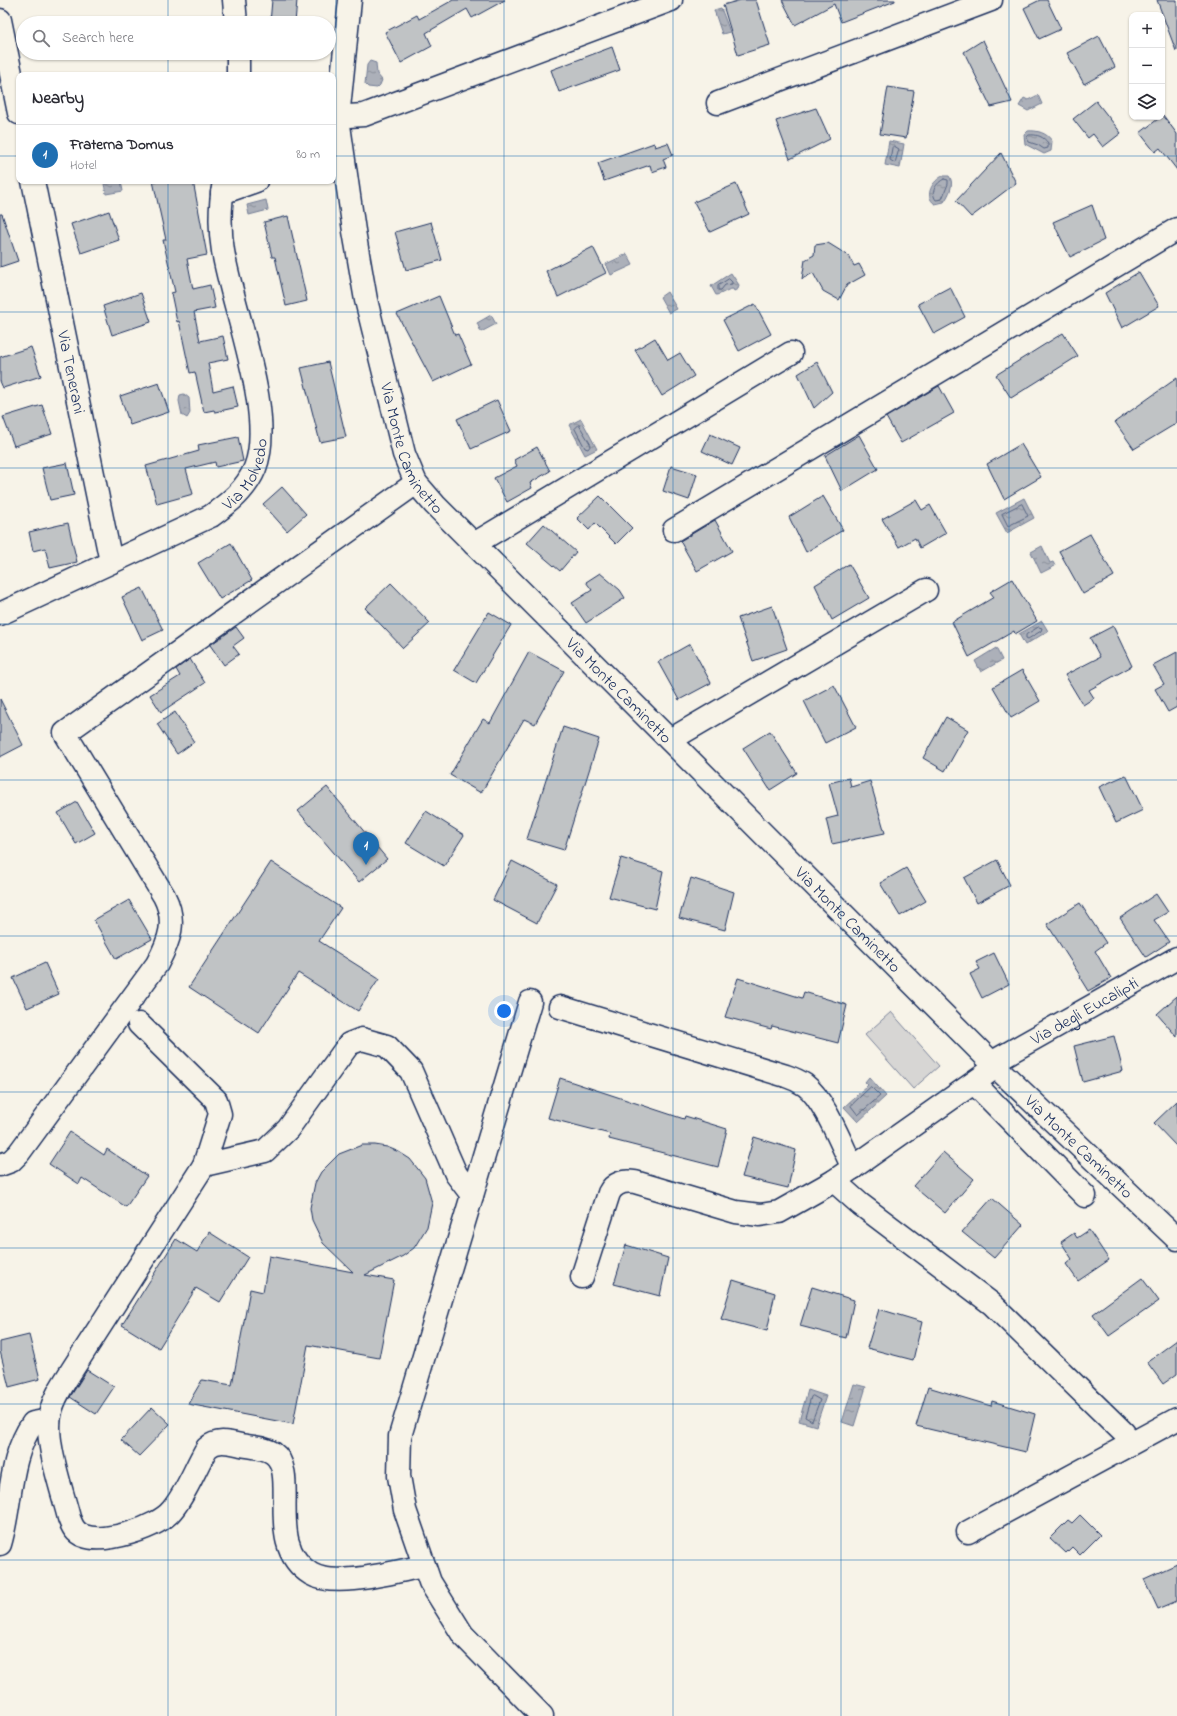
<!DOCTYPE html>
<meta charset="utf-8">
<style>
:root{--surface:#fff;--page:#f2f2f3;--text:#2b2b33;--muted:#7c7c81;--line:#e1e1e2;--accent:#1f6fb2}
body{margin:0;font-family:"Indie Flower",sans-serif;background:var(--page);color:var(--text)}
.controls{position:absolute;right:12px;top:12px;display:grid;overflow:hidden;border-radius:8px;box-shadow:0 1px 3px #0004}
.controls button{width:36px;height:36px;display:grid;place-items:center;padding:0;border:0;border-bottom:1px solid var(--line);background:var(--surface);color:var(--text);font:20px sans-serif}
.you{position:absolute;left:504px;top:1011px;width:14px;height:14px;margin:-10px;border:3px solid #fff;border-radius:50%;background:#1a73e8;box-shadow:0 0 0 6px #1a73e833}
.badge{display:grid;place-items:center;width:26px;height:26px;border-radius:50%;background:var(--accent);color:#fff;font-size:13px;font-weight:700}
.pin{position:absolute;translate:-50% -33px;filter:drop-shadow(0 1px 2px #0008)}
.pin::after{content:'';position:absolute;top:21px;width:14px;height:12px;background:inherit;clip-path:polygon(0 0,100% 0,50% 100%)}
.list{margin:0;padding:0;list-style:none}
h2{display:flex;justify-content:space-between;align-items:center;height:52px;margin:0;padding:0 16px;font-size:17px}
h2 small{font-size:13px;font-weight:400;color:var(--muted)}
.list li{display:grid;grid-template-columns:26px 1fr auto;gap:12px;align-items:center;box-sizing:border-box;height:60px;padding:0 16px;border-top:1px solid var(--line)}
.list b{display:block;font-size:15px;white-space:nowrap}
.list p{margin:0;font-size:13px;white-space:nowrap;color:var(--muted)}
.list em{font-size:13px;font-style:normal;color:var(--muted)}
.icon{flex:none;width:22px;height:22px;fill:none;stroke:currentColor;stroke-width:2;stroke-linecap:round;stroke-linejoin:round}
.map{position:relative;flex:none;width:1177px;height:1716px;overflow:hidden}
.search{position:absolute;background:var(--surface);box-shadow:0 1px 3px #0004;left:16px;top:16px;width:320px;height:44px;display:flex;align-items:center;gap:10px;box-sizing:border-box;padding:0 14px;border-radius:22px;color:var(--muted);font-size:15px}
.panel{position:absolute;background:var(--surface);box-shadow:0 1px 3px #0004;left:16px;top:72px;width:320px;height:112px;border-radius:8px}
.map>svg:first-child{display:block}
</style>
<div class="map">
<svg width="1177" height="1716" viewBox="0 0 1177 1716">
<defs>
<pattern id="water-ripples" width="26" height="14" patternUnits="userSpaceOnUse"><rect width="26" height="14" fill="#acb0b9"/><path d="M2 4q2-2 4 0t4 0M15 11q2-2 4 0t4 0" fill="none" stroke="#8b909a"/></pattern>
</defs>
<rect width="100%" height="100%" fill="#f7f3e8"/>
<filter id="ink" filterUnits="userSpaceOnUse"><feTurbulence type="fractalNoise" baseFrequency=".025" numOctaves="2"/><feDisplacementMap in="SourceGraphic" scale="8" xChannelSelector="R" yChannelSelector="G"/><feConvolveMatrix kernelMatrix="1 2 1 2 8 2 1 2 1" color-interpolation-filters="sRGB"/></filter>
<g filter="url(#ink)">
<polygon fill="#d7d6d4" stroke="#798299" points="891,1012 939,1066 913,1089 865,1035"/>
<g fill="url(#water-ripples)" stroke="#727c95">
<polygon points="721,8 730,32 722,34 714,10"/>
<polygon points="370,61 376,63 377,74 382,80 380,85 377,88 368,87 365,84 367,65"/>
<polygon points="1038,95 1042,104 1028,111 1019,106 1024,98 1028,100"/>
<path d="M1028 131C1037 130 1047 133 1052 141L1051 151 1044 154 1025 144 1024 135Z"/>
<polygon points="889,141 904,144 900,168 885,165"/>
<path d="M943 176H949C955 183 949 195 944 202L935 204C923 196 933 180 943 176Z"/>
<polygon points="121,181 123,191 106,194 104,184"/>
<polygon points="266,200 268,210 249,215 247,205"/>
<polygon points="627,254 633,265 611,275 606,264"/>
<path d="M731 273 739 285 738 289 734 291 733 289C727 289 723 294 716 295L711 286Z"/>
<polygon points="667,292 677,309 669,313 660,297"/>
<polygon points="491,315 496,324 481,332 477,323"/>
<polygon points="184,394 189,398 190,413 187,418 182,415 179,401 180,395"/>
<polygon points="581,419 597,449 585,455 569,425"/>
<polygon points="1024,498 1034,518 1007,533 996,513"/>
<polygon points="1042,546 1050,563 1053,562 1055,566 1041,573 1031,552"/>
<polygon points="1042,621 1048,631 1025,645 1019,634"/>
<polygon points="996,648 1002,660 981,672 975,661"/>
<polygon points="869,1077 886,1096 858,1122 844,1107 868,1085 865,1082"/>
<polygon points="854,1384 866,1387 854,1426 842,1422"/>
<polygon points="808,1390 826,1396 816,1426 799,1421"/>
</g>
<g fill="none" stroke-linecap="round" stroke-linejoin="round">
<g stroke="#556382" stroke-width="1">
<path d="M1029 135C1037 134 1044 137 1048 143V148L1044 149 1038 145 1029 142 1027 138Z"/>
<polygon points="894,146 899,149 895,163 890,160 892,148"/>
<path d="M944 179 948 180V184L942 199 936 200C930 192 936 183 944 179Z"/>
<polygon points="729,279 732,282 732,284 725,285 721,290 718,290 718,286"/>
<polygon points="579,425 591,445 588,449 585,448 575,429"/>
<polygon points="1022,504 1028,516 1008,526 1002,514"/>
<polygon points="1039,627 1042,628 1041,631 1028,639 1026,638 1026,635"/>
<polygon points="871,1087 880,1096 858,1115 851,1106"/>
<polygon points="813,1396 820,1400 812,1421 805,1417 811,1397"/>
</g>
</g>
<g fill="#c0c3c5" stroke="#1b2f5e">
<polygon points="272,0 297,0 295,23 270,23"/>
<polygon points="453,0 505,0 472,18 467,9 426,33 432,46 401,63 385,32 417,15 419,19"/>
<polygon points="741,0 756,0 770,45 738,55 723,5"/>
<polygon points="782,0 895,0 895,1 841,22 834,4 795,25"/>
<polygon points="1040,0 1047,0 1061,29 1039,39 1024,8"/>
<polygon points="1157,0 1177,0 1177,50 1176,51"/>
<polygon points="1099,36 1115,67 1084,84 1067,53"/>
<polygon points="983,40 1012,102 991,107 964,52"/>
<polygon points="612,47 620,70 559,92 551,70"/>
<polygon points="888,87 914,91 906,138 880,134"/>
<polygon points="1096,101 1121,133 1103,147 1093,134 1088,138 1073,119"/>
<polygon points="816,108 830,139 790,159 776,121"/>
<polygon points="1163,115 1177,134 1177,170 1160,148 1155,152 1140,133"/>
<polygon points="654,143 655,147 668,143 673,155 663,159 666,167 652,172 650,165 604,181 598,163"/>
<polygon points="1001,153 1016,183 971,217 956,201"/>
<polygon points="153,181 193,181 207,255 187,259 193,289 210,285 215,308 194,312 200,341 223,336 228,359 208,363 213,391 233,386 238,407 215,412 214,410 204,412 195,372 190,373 179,321 177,322 171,293 175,292 163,240 166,240"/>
<polygon points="736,184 749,214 710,232 694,202"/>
<polygon points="1092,205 1104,240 1070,257 1053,222"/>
<polygon points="109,211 119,240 81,253 71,224"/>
<polygon points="0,214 2,214 18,261 0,267"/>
<polygon points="288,216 307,301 286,306 275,257 272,257 264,222"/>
<polygon points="431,222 442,260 406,270 395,232"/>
<polygon points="828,243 849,256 854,266 859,264 865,275 847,285 839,300 823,291 813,273 802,279 805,260 814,255 815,245"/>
<polygon points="593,247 606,273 558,297 546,271"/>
<polygon points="1139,272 1159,306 1122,328 1105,293"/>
<polygon points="950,287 965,317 934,334 918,304"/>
<polygon points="141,293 151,322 112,335 103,306"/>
<polygon points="439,296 455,335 458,334 471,364 433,382 397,314"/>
<polygon points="755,304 771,334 739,351 723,320"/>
<polygon points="1063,333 1078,356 1011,398 996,375"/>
<polygon points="655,338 668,360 680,353 694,376 662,396 635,350"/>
<polygon points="31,347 41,376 3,388 0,381 0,357"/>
<polygon points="328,362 346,437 320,442 301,368"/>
<polygon points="817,362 832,392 814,408 798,374"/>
<polygon points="1177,378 1177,423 1134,449 1115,422"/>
<polygon points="159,383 169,412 130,425 120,396"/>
<polygon points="939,386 954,413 901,443 886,417"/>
<polygon points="497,400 511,431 471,449 457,419"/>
<polygon points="42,405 52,434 14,446 3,417"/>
<polygon points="710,434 740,448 732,465 702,451"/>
<polygon points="859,435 878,469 842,491 825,456"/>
<polygon points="238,437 243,461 216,467 215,462 186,469 193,494 157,504 146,466 199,451 198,445"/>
<polygon points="1021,444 1041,477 1004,499 987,464"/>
<polygon points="537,447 550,471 530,483 532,488 507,502 494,478 517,466 514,460"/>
<polygon points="67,463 74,495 50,500 42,468"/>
<polygon points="671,466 697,474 689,500 663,491"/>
<polygon points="282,487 306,514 287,531 263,504"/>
<polygon points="600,496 632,528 616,544 595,523 589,530 577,518"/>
<polygon points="823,496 843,530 806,552 789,517"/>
<polygon points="916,500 922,510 930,505 946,533 920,548 915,538 899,547 882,519"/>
<polygon points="715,520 732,551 697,571 680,541"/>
<polygon points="68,523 77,562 50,568 45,548 33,551 29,532"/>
<polygon points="544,524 576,552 560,571 527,543"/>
<polygon points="1090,534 1114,576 1083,594 1059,551"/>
<polygon points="231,543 252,580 220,599 198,563"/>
<polygon points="849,564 869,598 832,620 815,585"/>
<polygon points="600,573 620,590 625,598 586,623 572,603 592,590 586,582"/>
<polygon points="1012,579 1037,621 1015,634 1014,631 969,657 952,622 994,597 990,592"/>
<polygon points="391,583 430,623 403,648 365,608"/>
<polygon points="142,588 163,630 142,640 122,597"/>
<polygon points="772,606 787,649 753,661 738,618"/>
<polygon points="489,612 511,625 476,683 454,670"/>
<polygon points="1113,626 1132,666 1089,690 1094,698 1083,705 1065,675 1100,657 1090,638"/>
<polygon points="236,627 244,638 233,646 239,654 224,665 210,645"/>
<polygon points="690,644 711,683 679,700 658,662"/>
<polygon points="529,652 564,671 535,724 524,719 481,793 450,775 483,719 490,723"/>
<polygon points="1177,652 1177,707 1168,712 1155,689 1164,684 1153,665"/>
<polygon points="190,659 205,683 161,712 150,695 180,676 176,669"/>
<polygon points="1022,670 1040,701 1011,718 993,687"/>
<polygon points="834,685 856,727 825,743 804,701"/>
<polygon points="0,699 23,745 0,757"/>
<polygon points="175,712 194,742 177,754 157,724"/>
<polygon points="946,717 968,730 945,771 923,758"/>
<polygon points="563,727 599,739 564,850 527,839"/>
<polygon points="770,731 797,773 770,790 743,748"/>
<polygon points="1126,775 1143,810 1116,823 1099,787"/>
<polygon points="849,778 851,787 870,781 885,833 832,844 826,819 838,816 829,783"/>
<polygon points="327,787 387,859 359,882 298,811"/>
<polygon points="77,802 95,833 76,844 58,813"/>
<polygon points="426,811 464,835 444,866 406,843"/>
<polygon points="621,858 663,871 655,909 609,897"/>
<polygon points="997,860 1010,885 977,903 964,878"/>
<polygon points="512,861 557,884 537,923 493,900"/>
<polygon points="271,862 341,908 319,941 379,979 358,1011 298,973 259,1033 189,987"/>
<polygon points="906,868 926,901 900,916 880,883"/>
<polygon points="691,878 734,892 725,930 679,918"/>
<polygon points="1156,894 1168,912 1154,920 1169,942 1146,957 1120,918"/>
<polygon points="129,900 152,939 116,959 94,920"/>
<polygon points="1080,903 1106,943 1095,951 1111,978 1088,991 1080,978 1081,977 1047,924"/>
<polygon points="994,953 1009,984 982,998 970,974 980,969 976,962"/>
<polygon points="45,963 59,994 27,1008 13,978"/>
<polygon points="738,978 802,998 804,992 847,1005 838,1043 772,1026 771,1029 725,1017"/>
<polygon points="1177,996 1177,1037 1157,1014"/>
<polygon points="1114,1036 1123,1071 1083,1082 1074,1046"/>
<polygon points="560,1078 684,1119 685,1116 727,1129 718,1167 609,1139 610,1134 548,1118"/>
<polygon points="1177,1101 1177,1147 1154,1123"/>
<polygon points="70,1132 104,1155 107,1149 147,1176 126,1207 82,1178 79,1184 49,1164"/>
<polygon points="754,1137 796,1150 788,1188 742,1177"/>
<polygon points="362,1145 375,1145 387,1147 399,1152 410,1159 425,1178 432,1203 427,1227 414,1248 403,1256 365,1275 394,1280 379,1358 308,1345 293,1424 188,1404 202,1380 232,1385 250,1289 263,1292 269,1256 353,1272 323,1243 312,1220 310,1208 315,1183 321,1172 339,1154"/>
<polygon points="943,1152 974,1179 945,1213 913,1186"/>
<polygon points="992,1198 1023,1225 994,1258 962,1232"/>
<polygon points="1089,1230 1109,1260 1078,1281 1066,1264 1072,1259 1061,1242 1074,1233 1077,1238"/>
<polygon points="209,1232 248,1257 220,1302 196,1288 159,1348 122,1325 176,1239 197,1252"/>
<polygon points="626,1245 668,1258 660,1296 614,1284"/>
<polygon points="1142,1278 1159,1301 1109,1336 1093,1314"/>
<polygon points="733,1280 775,1293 767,1331 721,1319"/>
<polygon points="812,1287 854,1300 846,1338 800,1326"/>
<polygon points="879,1309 922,1322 913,1360 867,1348"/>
<polygon points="29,1335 40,1379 9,1387 0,1351 0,1342"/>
<polygon points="1177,1340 1177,1374 1163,1384 1147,1362"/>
<polygon points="87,1370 114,1387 96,1414 70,1397"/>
<polygon points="928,1387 991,1406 992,1401 1035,1414 1026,1452 916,1426"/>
<polygon points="152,1407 170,1424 139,1456 121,1440"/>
<polygon points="1080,1515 1100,1535 1080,1555 1072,1547 1066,1553 1050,1538 1068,1520 1072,1523"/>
<polygon points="1177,1564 1177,1601 1158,1609 1144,1579"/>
</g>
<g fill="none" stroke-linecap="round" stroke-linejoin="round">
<g stroke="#1b2f5e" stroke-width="25">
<g id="minor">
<polyline points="234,0 236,23"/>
<path id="s1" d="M350 0 338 118 354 231 366 300 404 454 416 483 435 505 996 1067 1177 1239"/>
<polyline points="0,20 19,113"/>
<polyline points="238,75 238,53"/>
<polyline points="718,103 991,0"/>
<polyline points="333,117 364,115 671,0"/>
<path id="s2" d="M33 181 111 562"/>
<polyline points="222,193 256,181"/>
<polyline points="674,530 1177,229"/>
<polyline points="474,544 791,353"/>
<path id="s3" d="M0 614 211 516C229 503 246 490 255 468 276 415 232 307 223 251 219 227 220 204 224 181"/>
<polyline points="670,740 926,590"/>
<polyline points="530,1002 400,1436 399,1476 405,1510 430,1582 463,1635 542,1716"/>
<path d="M560 1007 786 1076C792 1078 799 1081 805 1085 824 1099 842 1146 853 1168"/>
<polyline points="139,1024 216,1100 220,1114 204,1165 265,1151 288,1129 349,1044 362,1039 387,1046 411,1071 456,1174 472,1195"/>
<path id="s4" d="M991 1063 1177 958"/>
<polyline points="974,1083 1085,1196"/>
<path d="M0 1165 11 1161 19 1153 157 964C170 940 177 921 164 896L65 733 416 483"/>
<path d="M204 1165 72 1370C64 1383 54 1397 51 1411 43 1439 62 1489 69 1518 72 1526 75 1533 84 1536 105 1544 158 1528 172 1510 187 1492 195 1468 207 1448 217 1439 228 1442 241 1445 251 1447 264 1447 273 1453 301 1473 263 1545 311 1574 336 1589 396 1571 424 1566"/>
<polyline points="834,1181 860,1204 992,1304 1124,1433"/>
<path d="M582 1277 609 1193C614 1183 624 1180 635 1182L736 1212 760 1215 779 1212 834 1181 996 1067"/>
<polyline points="968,1532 1177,1419"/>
<path d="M0 1544C12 1505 8 1458 33 1423L49 1420"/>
</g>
</g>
<use href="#minor" stroke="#f7f3e8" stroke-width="22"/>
</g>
</g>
<path fill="none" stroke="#1f6fb2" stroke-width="1" stroke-opacity="0.55" d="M168 0V23M336 0V1716M504 0V1716M673 0V1716M841 0V1716M1009 0V1716M168 53V75M0 156H19M333 156H1177M168 181V1716M0 312H1177M0 468H1177M0 624H1177M0 780H1177M0 936H1177M0 1092H1177M0 1248H1177M0 1404H1177M0 1560H1177"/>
<g text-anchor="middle" stroke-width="3" stroke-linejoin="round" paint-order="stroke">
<g font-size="17" fill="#1b2f5e" stroke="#f7f3e8">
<text dy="6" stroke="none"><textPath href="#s2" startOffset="195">Via Tenerani</textPath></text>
<text dy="6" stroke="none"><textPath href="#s1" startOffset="459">Via Monte Caminetto</textPath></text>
<text dy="6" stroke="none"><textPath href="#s3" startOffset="289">Via Molvedo</textPath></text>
<text dy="6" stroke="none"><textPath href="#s1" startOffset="783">Via Monte Caminetto</textPath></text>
<text dy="6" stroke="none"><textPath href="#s1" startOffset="1107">Via Monte Caminetto</textPath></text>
<text dy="6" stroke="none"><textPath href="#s4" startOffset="107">Via degli Eucalipti</textPath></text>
<text dy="6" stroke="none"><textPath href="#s1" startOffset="1431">Via Monte Caminetto</textPath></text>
</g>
</g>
</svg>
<div class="controls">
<button>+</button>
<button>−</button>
<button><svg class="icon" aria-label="layers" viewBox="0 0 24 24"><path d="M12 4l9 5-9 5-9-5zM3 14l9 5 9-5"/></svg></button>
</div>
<div class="you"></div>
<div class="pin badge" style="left:366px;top:865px">1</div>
<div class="search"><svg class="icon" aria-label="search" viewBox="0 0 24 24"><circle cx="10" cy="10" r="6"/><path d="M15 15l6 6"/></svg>Search here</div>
<section class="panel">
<h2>Nearby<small></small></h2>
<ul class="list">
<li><span class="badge">1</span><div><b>Fraterna Domus</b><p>Hotel</p></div><em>80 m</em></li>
</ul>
</section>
</div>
